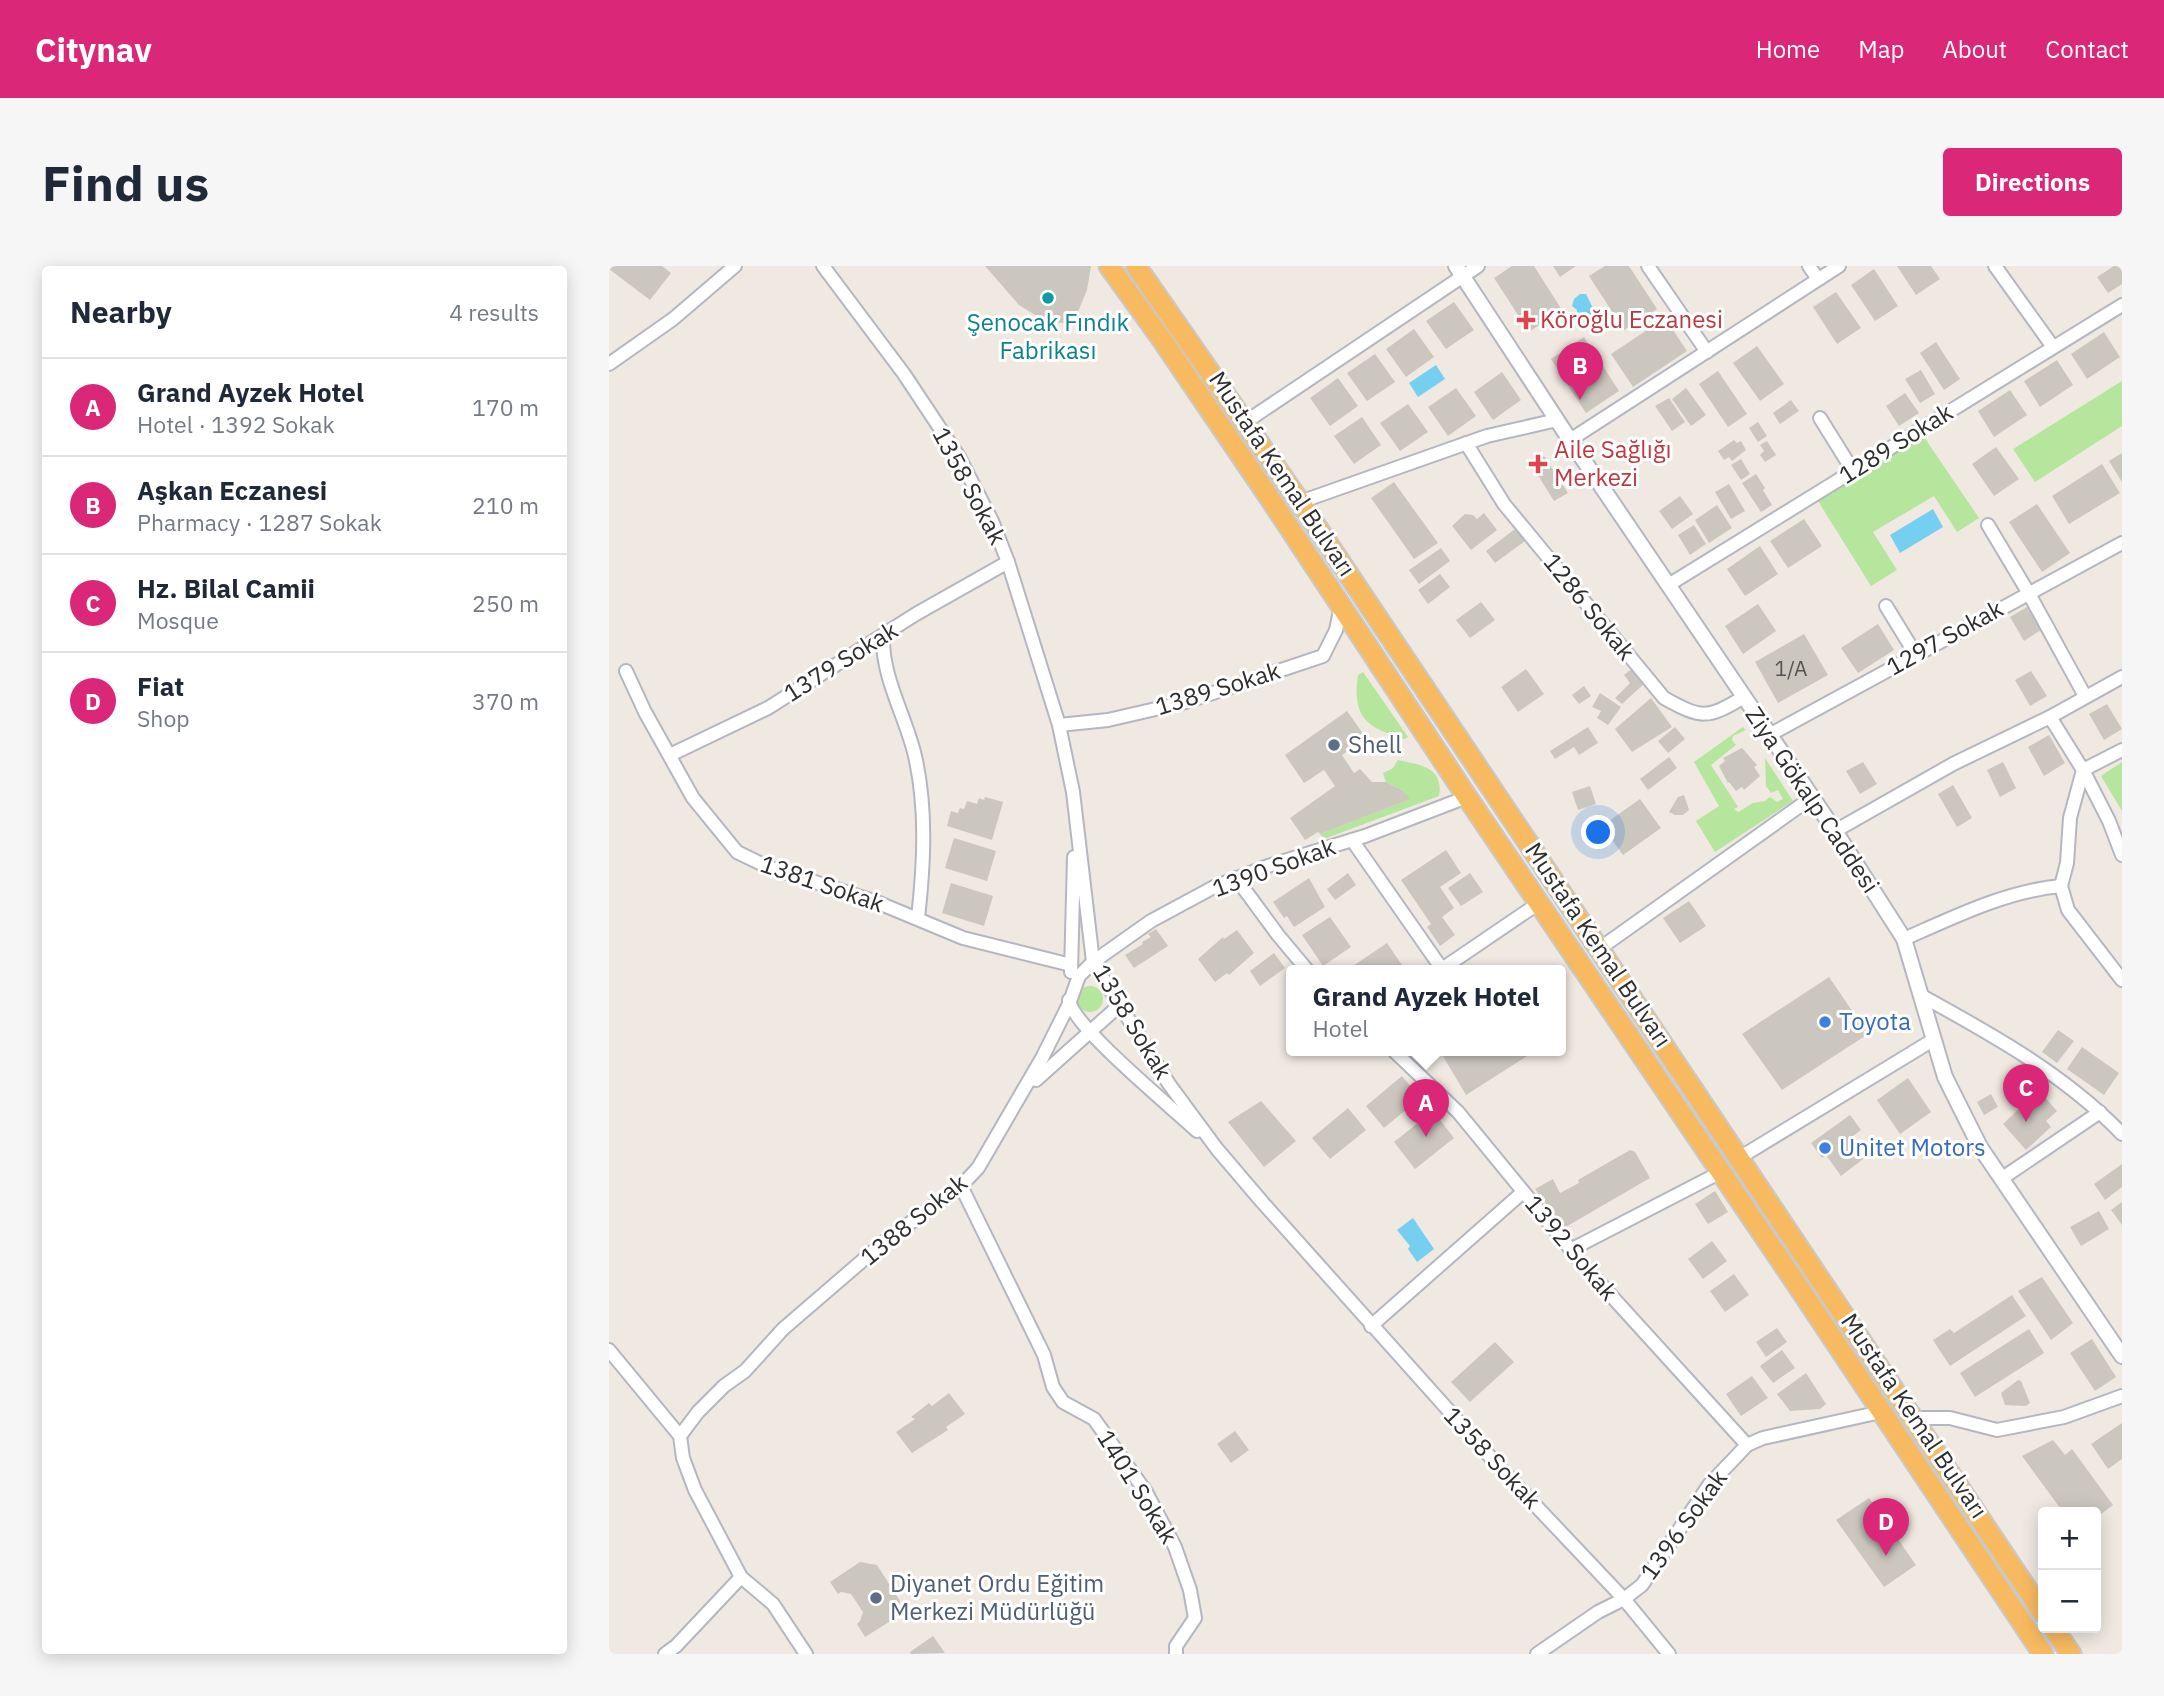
<!DOCTYPE html>
<meta charset="utf-8">
<style>
:root{--surface:#fff;--page:#f6f6f7;--text:#1f2937;--muted:#747a83;--line:#e0e1e3;--accent:#db2777}
body{margin:0;font-family:"IBM Plex Sans",sans-serif;background:var(--page);color:var(--text)}
.controls{position:absolute;right:21px;bottom:21px;display:grid;overflow:hidden;border-radius:7px;box-shadow:0 4px 18px #0003}
.controls button{width:63px;height:63px;display:grid;place-items:center;padding:0;border:0;border-bottom:2px solid var(--line);background:var(--surface);color:var(--text);font:35px sans-serif}
.you{position:absolute;left:990px;top:567px;width:24px;height:24px;margin:-18px;border:5px solid #fff;border-radius:50%;background:#1a73e8;box-shadow:0 0 0 10px #1a73e833}
.badge{display:grid;place-items:center;width:46px;height:46px;border-radius:50%;background:var(--accent);color:#fff;font-size:23px;font-weight:700}
.pin{position:absolute;translate:-50% -58px;filter:drop-shadow(0 2px 4px #0008)}
.pin::after{content:'';position:absolute;top:37px;width:24px;height:21px;background:inherit;clip-path:polygon(0 0,100% 0,50% 100%)}
.popup{position:absolute;left:677px;top:699px;width:280px;height:91px;box-sizing:border-box;display:grid;place-content:center;border-radius:7px;background:var(--surface);filter:drop-shadow(0 2px 5px #0005);font-size:23px;white-space:nowrap;color:var(--muted)}
.popup b{font-size:26px;color:var(--text)}
.popup::after{content:'';position:absolute;left:50%;top:100%;margin-left:-14px;border:14px solid transparent;border-top-color:var(--surface)}
.list{margin:0;padding:0;list-style:none}
h2{display:flex;justify-content:space-between;align-items:center;height:91px;margin:0;padding:0 28px;font-size:30px}
h2 small{font-size:23px;font-weight:400;color:var(--muted)}
.list li{display:grid;grid-template-columns:46px 1fr auto;gap:21px;align-items:center;box-sizing:border-box;height:98px;padding:0 28px;border-top:2px solid var(--line)}
.list b{display:block;font-size:26px;white-space:nowrap}
.list p{margin:0;font-size:23px;white-space:nowrap;color:var(--muted)}
.list em{font-size:23px;font-style:normal;color:var(--muted)}
.map{position:relative;flex:none;width:1513px;height:1388px;overflow:hidden;border-radius:7px}
header{display:flex;align-items:center;gap:42px;box-sizing:border-box;height:98px;padding:0 35px;background:var(--accent);color:#fff}
header strong{font-size:33px}
nav{display:flex;gap:38px;margin-inline-start:auto;font-size:24px}
.intro{display:flex;align-items:center;justify-content:space-between;box-sizing:border-box;height:168px;padding:0 42px}
h1{margin:0;font-size:49px}
.button{padding:18px 32px;border-radius:7px;background:var(--accent);color:#fff;font-size:24px;font-weight:700}
main{display:flex;gap:42px;padding:0 42px}
aside{flex:1;background:var(--surface);border-radius:7px;box-shadow:0 4px 18px #0003}
.map>svg:first-child{display:block}
</style>
<header>
<strong>Citynav</strong>
<nav><a>Home</a><a>Map</a><a>About</a><a>Contact</a></nav>
</header>
<div class="intro"><h1>Find us</h1><a class="button">Directions</a></div>
<main>
<aside>
<h2>Nearby<small>4 results</small></h2>
<ul class="list">
<li><span class="badge">A</span><div><b>Grand Ayzek Hotel</b><p>Hotel · 1392 Sokak</p></div><em>170 m</em></li>
<li><span class="badge">B</span><div><b>Aşkan Eczanesi</b><p>Pharmacy · 1287 Sokak</p></div><em>210 m</em></li>
<li><span class="badge">C</span><div><b>Hz. Bilal Camii</b><p>Mosque</p></div><em>250 m</em></li>
<li><span class="badge">D</span><div><b>Fiat</b><p>Shop</p></div><em>370 m</em></li>
</ul>
</aside>
<div class="map">
<svg width="1513" height="1388" viewBox="0 0 1513 1388">
<rect width="100%" height="100%" fill="#efe9e1"/>
<g fill="#b6e59e">
<polygon points="1513,115 1513,160 1426,216 1404,183"/>
<polygon points="1313,168 1370,252 1348,266 1325,230 1264,266 1288,304 1262,320 1209,235"/>
<path d="M754 406 799 471 796 473C757 462 743 451 749 409Z"/>
<polygon points="1134,461 1137,464 1124,470 1123,474 1127,479 1102,499 1129,541 1125,543 1129,546 1144,537 1156,535 1161,531 1168,536 1174,533 1169,524 1162,527 1157,520 1156,492 1184,535 1106,586 1087,555 1110,540 1085,496"/>
<path d="M789 494C810 499 835 500 830 530L715 573 711 568 800 533 793 524 777 516 774 507 784 502Z"/>
<polygon points="1513,496 1513,545 1492,510"/>
<circle cx="481" cy="733" r="13"/>
</g>
<g fill="#75cff0">
<polygon points="971,28 977,28 983,40 992,49 987,60 980,61 974,51 968,50 968,44 963,40 965,33"/>
<polygon points="827,99 836,113 809,131 800,117"/>
<polygon points="1324,243 1334,261 1291,287 1281,269"/>
<polygon points="804,952 825,983 808,996 799,983 801,980 788,964"/>
</g>
<g fill="#cbc7bf">
<polygon points="0,0 53,0 62,7 41,34 0,3"/>
<polygon points="376,0 482,0 478,24 464,58 436,55 410,39"/>
<polygon points="903,0 925,0 953,44 920,66 885,12"/>
<polygon points="944,0 967,0 951,11"/>
<polygon points="996,0 1020,0 1048,43 1015,64 980,10"/>
<polygon points="1288,0 1322,0 1331,13 1307,29"/>
<polygon points="1505,0 1513,0 1513,18 1499,27 1488,11"/>
<polygon points="1265,3 1289,40 1266,55 1242,19"/>
<polygon points="1227,26 1252,62 1228,78 1204,41"/>
<polygon points="845,36 865,64 837,83 817,55"/>
<polygon points="1056,52 1078,85 1024,121 1002,88"/>
<polygon points="805,63 825,91 797,111 777,83"/>
<polygon points="1495,66 1511,91 1478,113 1462,88"/>
<polygon points="975,71 1010,125 977,147 942,93"/>
<polygon points="1327,76 1351,113 1335,124 1311,87"/>
<polygon points="1148,80 1175,118 1151,135 1124,97"/>
<polygon points="766,88 786,116 758,135 738,107"/>
<polygon points="1448,94 1464,119 1431,141 1415,115"/>
<polygon points="1312,104 1326,128 1311,137 1296,113"/>
<polygon points="1109,105 1138,148 1119,161 1090,118"/>
<polygon points="893,106 912,134 884,154 865,126"/>
<polygon points="729,112 749,140 721,160 701,132"/>
<polygon points="847,122 867,150 839,170 819,141"/>
<polygon points="1077,122 1097,149 1082,160 1063,133"/>
<polygon points="1401,124 1418,149 1385,171 1369,145"/>
<polygon points="1296,127 1310,147 1290,160 1277,140"/>
<polygon points="1060,132 1076,156 1063,165 1046,140"/>
<polygon points="1182,134 1190,145 1171,158 1164,147"/>
<polygon points="799,138 819,166 791,185 771,157"/>
<polygon points="753,151 772,179 745,198 725,170"/>
<polygon points="1149,156 1158,170 1149,176 1140,162"/>
<polygon points="1125,174 1128,177 1132,175 1137,184 1123,195 1120,191 1115,194 1109,185"/>
<polygon points="1158,175 1167,189 1156,196 1151,189 1155,185 1151,179"/>
<polygon points="1387,181 1410,213 1385,230 1363,198"/>
<polygon points="1513,187 1513,216 1500,195"/>
<polygon points="935,190 959,227 945,235 922,198"/>
<polygon points="1132,193 1141,208 1132,214 1122,199"/>
<polygon points="1493,198 1511,227 1460,258 1443,230"/>
<polygon points="1147,208 1156,222 1154,224 1163,239 1152,246 1133,217"/>
<polygon points="785,216 829,277 805,293 762,232"/>
<polygon points="1120,218 1136,245 1122,253 1106,226"/>
<polygon points="1071,230 1084,248 1063,263 1050,245"/>
<polygon points="1428,238 1461,287 1433,306 1400,256"/>
<polygon points="1108,239 1123,262 1100,277 1086,254"/>
<polygon points="875,247 888,264 862,284 843,260 856,248 864,249 868,253"/>
<polygon points="1195,253 1213,280 1179,302 1161,275"/>
<polygon points="1085,259 1097,278 1081,289 1069,269"/>
<polygon points="906,263 916,275 886,297 877,285"/>
<polygon points="1151,280 1169,308 1136,330 1118,303"/>
<polygon points="832,282 841,295 810,318 800,304"/>
<polygon points="831,308 841,321 819,338 809,324"/>
<polygon points="872,336 886,354 861,372 847,354"/>
<polygon points="1149,338 1167,365 1134,388 1116,360"/>
<polygon points="1418,341 1432,364 1415,375 1401,351"/>
<polygon points="1269,358 1285,384 1249,407 1232,382"/>
<polygon points="1195,368 1219,409 1169,437 1146,396"/>
<polygon points="1025,401 1037,416 1013,438 1006,432 1021,417 1015,409"/>
<polygon points="917,403 935,428 909,446 892,421"/>
<polygon points="1422,405 1438,430 1421,440 1406,414"/>
<polygon points="975,420 982,430 970,438 963,429"/>
<polygon points="991,427 1012,441 999,459 988,452 992,445 983,441"/>
<polygon points="1042,432 1063,461 1023,486 1006,463"/>
<polygon points="1498,438 1513,463 1495,474 1480,448"/>
<polygon points="738,445 757,472 733,489 745,507 751,503 763,516 777,516 793,524 801,533 711,568 709,566 696,574 681,552 726,520 715,504 695,517 676,489"/>
<polygon points="979,461 989,477 970,489 965,481 946,493 941,485"/>
<polygon points="1066,461 1076,473 1059,487 1049,475"/>
<polygon points="1440,469 1456,497 1435,510 1419,481"/>
<polygon points="1133,482 1148,499 1145,501 1151,510 1135,524 1133,521 1127,525 1120,516 1119,517 1110,500 1116,495 1114,492"/>
<polygon points="1060,491 1068,502 1039,524 1031,513"/>
<polygon points="1254,496 1268,518 1251,528 1237,505"/>
<polygon points="1394,496 1407,522 1391,531 1378,504"/>
<polygon points="1344,519 1363,552 1348,561 1329,528"/>
<polygon points="981,520 987,538 969,544 963,526"/>
<polygon points="1075,529 1080,544 1074,549 1066,549 1060,546 1069,531"/>
<polygon points="376,531 394,536 383,574 338,560 342,545 349,547 351,542 355,543 358,535 368,538 370,532 375,534"/>
<polygon points="1031,533 1052,562 1014,589 993,560"/>
<polygon points="345,572 387,585 378,615 336,602"/>
<polygon points="837,584 852,607 831,621 845,642 833,651 846,669 831,680 818,661 822,658 792,614"/>
<polygon points="739,607 747,619 726,634 718,623"/>
<polygon points="861,607 874,626 852,640 839,622"/>
<polygon points="700,612 716,641 685,661 678,650 675,652 664,636"/>
<polygon points="342,617 384,630 375,660 333,647"/>
<polygon points="1080,635 1097,660 1071,677 1054,652"/>
<polygon points="721,651 742,681 714,700 693,669"/>
<polygon points="547,663 559,680 525,702 516,689 534,678 533,676 542,671 539,668"/>
<polygon points="628,664 645,687 620,709 618,707 606,716 589,693 614,671 615,673"/>
<polygon points="778,677 797,705 737,705 741,702"/>
<polygon points="665,687 676,702 651,720 641,705"/>
<polygon points="1220,711 1259,768 1173,824 1133,768"/>
<polygon points="1449,764 1465,775 1448,797 1433,786"/>
<polygon points="1473,781 1510,807 1495,829 1458,803"/>
<polygon points="831,785 926,785 857,829"/>
<polygon points="793,810 811,832 775,862 757,840"/>
<polygon points="1299,812 1322,846 1291,868 1268,834"/>
<polygon points="1382,828 1389,841 1375,849 1368,836"/>
<polygon points="1434,829 1448,845 1437,855 1442,861 1417,884 1394,858 1418,835 1422,839"/>
<polygon points="652,835 687,875 655,901 619,856"/>
<polygon points="739,842 757,864 721,893 703,872"/>
<polygon points="824,845 845,872 806,903 785,876"/>
<polygon points="1241,849 1252,864 1244,870 1258,890 1232,910 1217,889 1213,892 1202,877"/>
<polygon points="1021,884 1026,886 1041,912 955,962 926,923 944,913 951,927 970,917 969,914"/>
<polygon points="1513,898 1513,921 1496,934 1485,918"/>
<polygon points="1106,925 1119,946 1099,958 1086,938"/>
<polygon points="1513,936 1513,959 1502,944"/>
<polygon points="1490,945 1500,963 1472,980 1461,961"/>
<polygon points="1103,975 1118,995 1094,1013 1079,993"/>
<polygon points="1125,1008 1140,1029 1116,1046 1101,1025"/>
<polygon points="1433,1011 1464,1057 1442,1074 1409,1025"/>
<polygon points="1403,1029 1417,1050 1341,1100 1324,1074 1341,1063 1345,1067"/>
<polygon points="1168,1062 1178,1076 1157,1091 1147,1076"/>
<polygon points="1420,1063 1435,1087 1366,1131 1351,1107"/>
<polygon points="1483,1073 1507,1111 1486,1125 1461,1087"/>
<polygon points="886,1076 905,1096 861,1136 842,1116"/>
<polygon points="1173,1084 1186,1102 1164,1117 1151,1100"/>
<polygon points="1197,1107 1217,1138 1211,1143 1181,1145 1168,1128"/>
<polygon points="1143,1110 1159,1132 1132,1150 1117,1128"/>
<polygon points="1409,1114 1412,1115 1421,1137 1417,1140 1396,1139 1392,1127"/>
<polygon points="340,1127 356,1148 337,1161 339,1164 303,1187 287,1166 306,1153 302,1151 320,1137 323,1140"/>
<polygon points="1513,1157 1513,1193 1499,1203 1482,1178"/>
<polygon points="626,1165 640,1184 622,1197 608,1178"/>
<polygon points="1444,1174 1456,1189 1463,1183 1504,1239 1487,1252 1487,1246 1454,1246 1413,1190"/>
<polygon points="1260,1232 1307,1299 1275,1321 1227,1254"/>
<polygon points="251,1296 268,1299 291,1335 288,1351 256,1371 248,1358 251,1355 254,1346 242,1328 232,1326 229,1328 221,1316"/>
<polygon points="324,1370 336,1387 302,1388 301,1386"/>
</g>
<g fill="none" stroke-linecap="round" stroke-linejoin="round">
<g stroke="#b4b7c1" stroke-width="16">
<g id="minor">
<polyline points="214,0 295,108 350,191 383,255 399,296 450,459 464,526 484,696 560,818 608,883 654,937 892,1203 1015,1333 1060,1388"/>
<polyline points="1039,0 1098,86"/>
<polyline points="1200,0 1209,13"/>
<polyline points="1386,0 1444,81"/>
<polyline points="0,98 64,53 126,0"/>
<polyline points="1211,152 1244,205"/>
<polyline points="635,157 869,0"/>
<polyline points="961,174 1230,0"/>
<path d="M857 177 895 238 1055 432C1093 453 1098 453 1135 431"/>
<polyline points="691,236 878,170 948,154"/>
<polyline points="1379,259 1419,326 1476,430"/>
<polyline points="1061,318 1513,39"/>
<polyline points="1277,340 1307,389"/>
<path d="M274 371C273 412 297 451 306 490 318 543 315 598 309 652"/>
<polyline points="17,405 36,446 84,532 128,586 159,601 265,635 354,672 462,699"/>
<polyline points="1441,451 1474,504 1461,552 1458,597 1452,620 1459,644 1513,714"/>
<polyline points="450,459 499,454 577,436 714,390 727,364 732,340"/>
<polyline points="1160,469 1513,277"/>
<polyline points="1513,484 1474,504 1500,555 1513,589"/>
<polyline points="61,489 159,442 307,348 399,296"/>
<polyline points="1226,565 1344,498 1441,451 1513,411"/>
<polyline points="743,574 833,703"/>
<polyline points="627,612 669,669 699,705"/>
<path d="M1295 673C1345 651 1397 625 1452 620"/>
<polyline points="990,683 1202,532"/>
<polyline points="830,705 930,637"/>
<polyline points="462,706 465,591"/>
<path d="M1313 730C1384 769 1456 809 1513 868"/>
<path d="M460 734C463 760 565 843 588 865"/>
<polyline points="785,785 849,846 977,1002 1138,1179"/>
<polyline points="427,814 512,738"/>
<polyline points="1130,892 1324,774"/>
<polyline points="1392,913 1491,846"/>
<polyline points="352,920 435,1089 444,1121 454,1136 485,1153 537,1226 566,1281 581,1324 586,1352 567,1380 567,1388"/>
<polyline points="963,983 1112,906"/>
<polyline points="762,1060 914,926"/>
<polyline points="0,1084 71,1170 74,1192 86,1224 132,1311 164,1338 197,1388"/>
<polyline points="1304,1152 1341,1152 1388,1164 1455,1151 1513,1130"/>
<polyline points="71,1170 89,1146 115,1120 136,1105 174,1063 275,976 352,920 369,902 433,792 460,738 470,710 484,696 542,655 605,621 659,600 756,570 858,531"/>
<polyline points="56,1388 67,1380 132,1311"/>
<polyline points="928,1388 989,1346 1015,1333 1033,1319 1100,1219 1138,1179 1154,1172 1272,1146"/>
</g>
</g>
<g stroke="#b4b7c1" stroke-width="18">
<polyline id="tertiary" points="847,0 961,174 1226,565 1295,673 1336,811 1371,881 1513,1090"/>
</g>
<g stroke="#c9c9c9" stroke-width="23">
<g id="trunk">
<polyline points="500,0 552,72 662,234 858,531 1193,1026 1434,1388"/>
<polyline points="527,0 691,236 1434,1347"/>
<polyline points="1444,1362 1462,1388"/>
</g>
</g>
<use href="#minor" stroke="#fff" stroke-width="12"/>
<use href="#tertiary" stroke="#fff" stroke-width="14"/>
<use href="#trunk" stroke="#f8ba60" stroke-width="19"/>
</g>
<circle fill="#0f9aa8" stroke="#fff" stroke-width="2.5" cx="439" cy="32" r="7"/>
<g fill="#e0444e" stroke="#fff" stroke-width="2.5">
<path d="M913.5 43.5h7v7h7v7h-7v7h-7v-7h-7v-7h7z"/>
<path d="M925.5 187.5h7v7h7v7h-7v7h-7v-7h-7v-7h7z"/>
</g>
<g fill="#5c6f8a" stroke="#fff" stroke-width="2.5">
<circle cx="725" cy="479" r="7"/>
<circle cx="267" cy="1332" r="7"/>
</g>
<g fill="#3f7fe0" stroke="#fff" stroke-width="2.5">
<circle cx="1216" cy="756" r="7"/>
<circle cx="1216" cy="882" r="7"/>
</g>
<g text-anchor="middle" stroke-width="6" stroke-linejoin="round" paint-order="stroke">
<g font-size="21" fill="#555452">
<text x="1182" y="410">1/A</text>
</g>
<g font-size="24" fill="#be3a42" stroke="#fff" text-anchor="start">
<text x="931" y="62">Köroğlu Eczanesi</text>
<text x="945" y="192">Aile Sağlığı<tspan x="945" dy="28">Merkezi</tspan></text>
</g>
<g font-size="24" fill="#0d838f" stroke="#fff">
<text x="439" y="65">Şenocak Fındık<tspan x="439" dy="28">Fabrikası</tspan></text>
</g>
<g font-size="24" fill="#2e2e2e" stroke="#fff">
<text transform="translate(1287 178) rotate(-32)" y="8">1289 Sokak</text>
<text transform="translate(673 208) rotate(56)" y="8">Mustafa Kemal Bulvarı</text>
<text transform="translate(360 220) rotate(62)" y="8">1358 Sokak</text>
<text transform="translate(980 341) rotate(51)" y="8">1286 Sokak</text>
<text transform="translate(1336 372) rotate(-29)" y="8">1297 Sokak</text>
<text transform="translate(232 396) rotate(-32)" y="8">1379 Sokak</text>
<text transform="translate(609 423) rotate(-17)" y="8">1389 Sokak</text>
<text transform="translate(1203 534) rotate(56)" y="8">Ziya Gökalp Caddesi</text>
<text transform="translate(665 602) rotate(-20)" y="8">1390 Sokak</text>
<text transform="translate(213 618) rotate(19)" y="8">1381 Sokak</text>
<text transform="translate(989 679) rotate(56)" y="8">Mustafa Kemal Bulvarı</text>
<text transform="translate(523 756) rotate(59)" y="8">1358 Sokak</text>
<text transform="translate(305 954) rotate(-39)" y="8">1388 Sokak</text>
<text transform="translate(962 982) rotate(50)" y="8">1392 Sokak</text>
<text transform="translate(1305 1150) rotate(56)" y="8">Mustafa Kemal Bulvarı</text>
<text transform="translate(883 1192) rotate(47)" y="8">1358 Sokak</text>
<text transform="translate(528 1221) rotate(58)" y="8">1401 Sokak</text>
<text transform="translate(1075 1259) rotate(-54)" y="8">1396 Sokak</text>
</g>
<g font-size="24" fill="#4e5e75" stroke="#fff" text-anchor="start">
<text x="739" y="487">Shell</text>
<text x="281" y="1326">Diyanet Ordu Eğitim<tspan x="281" dy="28">Merkezi Müdürlüğü</tspan></text>
</g>
<g font-size="24" fill="#366cbe" stroke="#fff" text-anchor="start">
<text x="1230" y="764">Toyota</text>
<text x="1230" y="890">Unitet Motors</text>
</g>
</g>
</svg>
<div class="controls">
<button>+</button>
<button>−</button>
</div>
<div class="you"></div>
<div class="pin badge" style="left:817px;top:871px">A</div>
<div class="popup"><b>Grand Ayzek Hotel</b>Hotel</div>
<div class="pin badge" style="left:971px;top:134px">B</div>
<div class="pin badge" style="left:1417px;top:856px">C</div>
<div class="pin badge" style="left:1277px;top:1290px">D</div>
</div>
</main>
